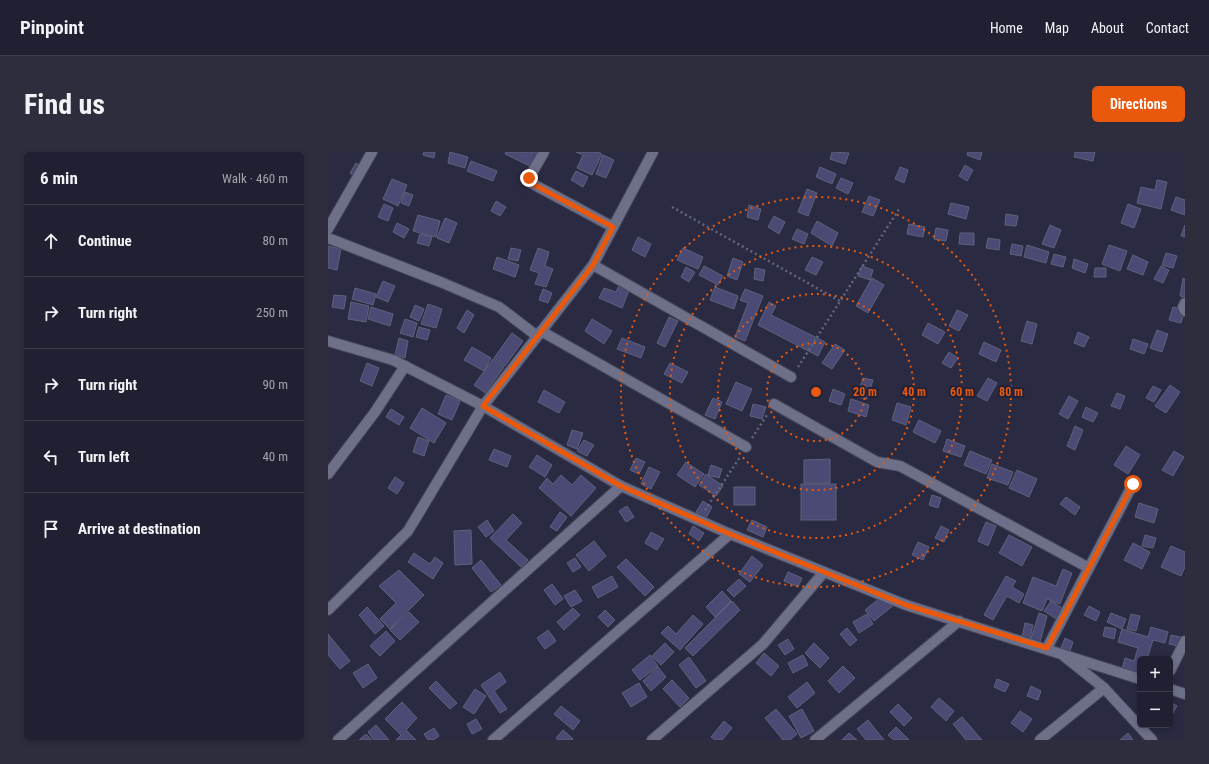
<!DOCTYPE html>
<meta charset="utf-8">
<style>
:root{--surface:#202032;--page:#2d2d3e;--text:#f1f3f6;--muted:#a2a3ac;--line:#3d3e4d;--accent:#ea580c}
body{margin:0;font-family:"Roboto Condensed",sans-serif;background:var(--page);color:var(--text)}
.controls{position:absolute;right:12px;bottom:12px;display:grid;overflow:hidden;border-radius:6px;box-shadow:0 2px 6px #0003}
.controls button{width:36px;height:36px;display:grid;place-items:center;padding:0;border:0;border-bottom:1px solid var(--line);background:var(--surface);color:var(--text);font:20px sans-serif}
.stop{position:absolute;width:12px;height:12px;margin:-9px;border:3px solid #ea580c;border-radius:50%;background:#fff}
.stop.end{background:#ea580c;border-color:#fff;box-shadow:0 1px 4px #0008}
.list{margin:0;padding:0;list-style:none}
h2{display:flex;justify-content:space-between;align-items:center;height:52px;margin:0;padding:0 16px;font-size:17px}
h2 small{font-size:13px;font-weight:400;color:var(--muted)}
.list li{display:grid;grid-template-columns:26px 1fr auto;gap:12px;align-items:center;box-sizing:border-box;height:72px;padding:0 16px;border-top:1px solid var(--line)}
.list b{display:block;font-size:15px;white-space:nowrap}
.list em{font-size:13px;font-style:normal;color:var(--muted)}
.icon{flex:none;width:22px;height:22px;fill:none;stroke:currentColor;stroke-width:2;stroke-linecap:round;stroke-linejoin:round}
.map{position:relative;flex:none;width:857px;height:588px;overflow:hidden;border-radius:6px}
header{display:flex;align-items:center;gap:24px;box-sizing:border-box;height:56px;padding:0 20px;background:var(--surface);border-bottom:1px solid var(--line)}
header strong{font-size:19px}
nav{display:flex;gap:22px;margin-inline-start:auto;font-size:14px}
.intro{display:flex;align-items:center;justify-content:space-between;box-sizing:border-box;height:96px;padding:0 24px}
h1{margin:0;font-size:28px}
.button{padding:10px 18px;border-radius:6px;background:var(--accent);color:#fff;font-size:14px;font-weight:700}
main{display:flex;gap:24px;padding:0 24px}
aside{flex:1;background:var(--surface);border-radius:6px;box-shadow:0 2px 6px #0003}
.map>svg:first-child{display:block}
</style>
<header>
<strong>Pinpoint</strong>
<nav><a>Home</a><a>Map</a><a>About</a><a>Contact</a></nav>
</header>
<div class="intro"><h1>Find us</h1><a class="button">Directions</a></div>
<main>
<aside>
<h2>6 min<small>Walk · 460 m</small></h2>
<ul class="list">
<li><svg class="icon" aria-label="ahead" viewBox="0 0 24 24"><path d="M12 20V5M6 11l6-6 6 6"/></svg><div><b>Continue</b></div><em>80 m</em></li>
<li><svg class="icon" aria-label="right" viewBox="0 0 24 24"><path d="M7 20v-9h11M14 6l5 5-5 5"/></svg><div><b>Turn right</b></div><em>250 m</em></li>
<li><svg class="icon" aria-label="right" viewBox="0 0 24 24"><path d="M7 20v-9h11M14 6l5 5-5 5"/></svg><div><b>Turn right</b></div><em>90 m</em></li>
<li><svg class="icon" aria-label="left" viewBox="0 0 24 24"><path d="M17 20v-9H6M10 6l-5 5 5 5"/></svg><div><b>Turn left</b></div><em>40 m</em></li>
<li><svg class="icon" aria-label="arrive" viewBox="0 0 24 24"><path d="M6 21V4h12l-3 4 3 4H6"/></svg><div><b>Arrive at destination</b></div></li>
</ul>
</aside>
<div class="map">
<svg width="857" height="588" viewBox="0 0 857 588">
<rect width="100%" height="100%" fill="#2a2b42"/>
<g fill="#4a4a74" stroke="#5f617b">
<polygon points="96,0 107,0 106,6 95,3"/>
<polygon points="122,0 140,5 137,16 120,11"/>
<polygon points="178,0 207,0 214,3 208,17 177,2"/>
<polygon points="248,0 270,0 274,2 264,23 249,16 255,3"/>
<polygon points="504,0 521,1 517,12 502,7"/>
<polygon points="640,0 654,0 652,8 639,3"/>
<polygon points="747,0 767,0 765,9 746,5"/>
<polygon points="275,3 286,8 278,26 268,22"/>
<polygon points="143,9 169,19 165,29 139,19"/>
<polygon points="28,11 37,17 30,27 22,21"/>
<polygon points="637,13 645,18 639,29 631,24"/>
<polygon points="492,15 508,22 504,32 488,25"/>
<polygon points="572,15 580,18 576,31 567,27"/>
<polygon points="248,19 260,25 255,35 243,28"/>
<polygon points="513,26 525,31 520,42 508,36"/>
<polygon points="64,27 79,33 70,54 55,47"/>
<polygon points="829,28 839,30 833,57 809,51 813,35 827,38"/>
<polygon points="479,37 489,41 480,64 470,60"/>
<polygon points="77,40 85,43 81,54 73,51"/>
<polygon points="541,44 552,48 545,64 534,60"/>
<polygon points="848,45 857,48 857,63 843,58"/>
<polygon points="168,49 178,55 172,64 163,59"/>
<polygon points="623,51 641,55 638,67 620,62"/>
<polygon points="56,52 65,56 60,69 50,65"/>
<polygon points="800,52 813,57 806,76 793,71"/>
<polygon points="421,53 433,57 430,68 419,65"/>
<polygon points="678,62 690,64 688,74 677,73"/>
<polygon points="90,63 112,69 108,85 85,79"/>
<polygon points="446,64 457,70 451,82 440,75"/>
<polygon points="117,66 129,71 121,91 109,86"/>
<polygon points="489,69 510,81 504,94 483,81"/>
<polygon points="69,71 81,77 76,86 65,80"/>
<polygon points="581,72 597,75 595,85 579,82"/>
<polygon points="722,73 733,78 726,96 714,92"/>
<polygon points="857,73 857,85 853,84"/>
<polygon points="608,76 620,78 618,89 606,87"/>
<polygon points="469,77 480,82 476,92 464,87"/>
<polygon points="632,81 646,81 646,93 631,92"/>
<polygon points="92,82 104,85 101,94 89,91"/>
<polygon points="310,85 323,92 317,105 304,98"/>
<polygon points="660,86 672,88 671,98 658,96"/>
<polygon points="684,92 695,94 693,104 682,102"/>
<polygon points="699,93 721,100 718,111 696,105"/>
<polygon points="781,93 799,99 792,119 774,112"/>
<polygon points="0,94 13,97 9,118 0,116"/>
<polygon points="183,96 193,98 190,109 180,107"/>
<polygon points="210,96 221,100 217,114 225,117 218,135 207,132 211,121 202,118"/>
<polygon points="355,96 375,105 370,117 349,108"/>
<polygon points="838,101 849,104 845,116 834,113"/>
<polygon points="726,102 738,105 735,115 723,112"/>
<polygon points="805,103 820,110 815,123 799,117"/>
<polygon points="169,105 191,113 187,125 165,117"/>
<polygon points="484,105 495,110 488,123 477,118"/>
<polygon points="405,106 415,110 409,128 399,124"/>
<polygon points="746,107 760,112 757,121 744,116"/>
<polygon points="376,114 395,124 390,133 371,123"/>
<polygon points="534,114 545,118 542,128 530,124"/>
<polygon points="833,114 841,118 835,131 826,127"/>
<polygon points="358,115 367,120 361,130 353,125"/>
<polygon points="427,116 437,118 435,129 426,127"/>
<polygon points="767,116 778,116 778,125 766,125"/>
<polygon points="544,126 556,133 540,161 528,154"/>
<polygon points="855,126 857,127 857,145 852,144"/>
<polygon points="55,129 67,134 60,150 48,145"/>
<polygon points="292,131 302,136 294,156 271,146 276,136 288,140"/>
<polygon points="387,135 410,144 406,157 382,148"/>
<polygon points="27,136 48,142 45,153 24,147"/>
<polygon points="215,137 224,141 220,151 211,148"/>
<polygon points="417,137 435,144 417,189 407,185 420,151 412,148"/>
<polygon points="6,143 18,144 16,157 4,155"/>
<polygon points="23,150 41,154 38,170 20,167"/>
<polygon points="441,150 448,154 443,163 497,190 490,204 430,173"/>
<polygon points="100,152 114,157 108,176 93,172"/>
<polygon points="87,153 96,157 91,169 82,165"/>
<polygon points="43,155 65,162 62,174 40,167"/>
<polygon points="845,155 857,158 853,171 841,168"/>
<polygon points="139,158 146,163 136,181 129,176"/>
<polygon points="629,158 640,163 631,179 621,174"/>
<polygon points="341,165 350,169 337,195 329,191"/>
<polygon points="77,167 89,171 85,185 72,181"/>
<polygon points="264,167 284,179 276,192 257,179"/>
<polygon points="699,169 709,172 704,192 693,189"/>
<polygon points="600,171 617,180 610,192 594,183"/>
<polygon points="91,175 102,178 99,188 88,185"/>
<polygon points="829,178 840,182 834,200 822,196"/>
<polygon points="750,180 761,185 756,195 746,191"/>
<polygon points="184,181 195,189 177,214 166,206"/>
<polygon points="71,186 80,189 77,206 67,203"/>
<polygon points="294,186 317,195 313,206 289,197"/>
<polygon points="805,187 820,192 816,202 802,197"/>
<polygon points="656,190 673,198 668,210 651,202"/>
<polygon points="507,192 517,198 504,217 494,211"/>
<polygon points="144,195 163,206 156,219 136,208"/>
<polygon points="621,200 630,206 623,216 614,211"/>
<polygon points="165,207 176,215 157,241 146,233"/>
<polygon points="39,211 51,216 44,234 32,229"/>
<polygon points="342,211 360,220 354,231 336,222"/>
<polygon points="535,226 545,228 539,247 529,245"/>
<polygon points="660,226 669,231 659,249 649,244"/>
<polygon points="408,230 424,237 414,259 398,252"/>
<polygon points="842,233 852,240 838,261 827,254"/>
<polygon points="825,234 833,238 826,250 818,246"/>
<polygon points="505,237 517,242 513,253 501,249"/>
<polygon points="216,238 237,250 231,261 210,250"/>
<polygon points="789,241 797,244 792,257 783,254"/>
<polygon points="118,243 132,249 124,268 110,262"/>
<polygon points="741,244 750,249 740,267 731,262"/>
<polygon points="385,246 394,250 387,267 377,263"/>
<polygon points="523,247 541,253 538,265 520,259"/>
<polygon points="569,251 583,255 578,273 564,268"/>
<polygon points="425,252 438,255 434,267 422,264"/>
<polygon points="758,255 770,261 765,270 754,265"/>
<polygon points="94,256 118,271 106,291 82,276"/>
<polygon points="63,257 76,265 71,273 58,265"/>
<polygon points="591,268 613,279 607,291 585,280"/>
<polygon points="747,274 755,278 747,298 739,294"/>
<polygon points="244,278 255,281 249,297 239,293"/>
<polygon points="90,285 101,289 96,304 85,300"/>
<polygon points="619,287 637,294 633,305 615,299"/>
<polygon points="256,288 266,293 259,304 249,299"/>
<polygon points="798,294 812,303 800,322 786,313"/>
<polygon points="166,297 183,304 179,315 161,308"/>
<polygon points="642,299 664,308 658,322 636,313"/>
<polygon points="846,299 856,305 845,324 834,318"/>
<polygon points="209,303 224,313 217,325 201,315"/>
<polygon points="308,306 317,310 311,322 302,318"/>
<polygon points="502,307 502,331 476,331 476,308"/>
<polygon points="358,310 376,322 367,335 349,323"/>
<polygon points="664,312 685,320 680,333 659,326"/>
<polygon points="383,313 394,317 391,326 380,323"/>
<polygon points="321,315 332,320 323,337 313,332"/>
<polygon points="689,318 709,327 701,345 681,336"/>
<polygon points="378,322 395,334 388,344 371,333"/>
<polygon points="233,323 244,333 253,323 268,336 243,364 211,336 219,326 225,332"/>
<polygon points="67,325 76,331 69,342 60,336"/>
<rect x="473" y="332" width="35" height="36"/>
<rect x="406" y="335" width="21" height="18"/>
<polygon points="604,343 613,346 610,356 601,353"/>
<polygon points="738,345 752,355 747,363 732,352"/>
<polygon points="375,349 384,355 378,366 368,360"/>
<polygon points="811,351 830,357 826,371 807,365"/>
<polygon points="299,354 306,365 298,370 291,359"/>
<polygon points="232,360 239,365 229,379 222,375"/>
<polygon points="185,362 194,371 178,388 200,408 193,415 162,386"/>
<polygon points="159,368 166,379 158,385 150,375"/>
<polygon points="424,368 439,375 435,385 419,378"/>
<polygon points="658,370 668,374 660,394 650,389"/>
<polygon points="365,374 376,381 371,389 361,382"/>
<polygon points="613,374 621,378 616,390 607,386"/>
<polygon points="143,378 144,412 127,413 126,379"/>
<polygon points="323,380 336,387 329,398 317,391"/>
<polygon points="681,383 704,395 694,414 671,401"/>
<polygon points="817,383 828,386 825,396 814,394"/>
<polygon points="266,389 278,404 261,419 248,403"/>
<polygon points="590,390 601,395 595,408 584,403"/>
<polygon points="805,391 822,400 814,417 796,408"/>
<polygon points="843,394 857,400 857,415 853,424 833,415"/>
<polygon points="86,401 102,412 107,405 115,411 105,427 80,410"/>
<polygon points="424,404 435,413 422,430 411,422"/>
<polygon points="247,406 253,415 245,420 239,411"/>
<polygon points="298,407 326,435 317,444 289,415"/>
<polygon points="153,408 173,433 163,440 144,416"/>
<polygon points="735,417 744,421 732,452 719,447 714,459 695,451 705,425 728,434"/>
<polygon points="71,418 96,443 62,477 52,467 68,451 51,434"/>
<polygon points="460,420 474,426 470,435 456,429"/>
<polygon points="284,424 290,435 270,446 264,435"/>
<polygon points="678,424 688,429 684,435 696,442 691,451 679,444 665,468 656,463"/>
<polygon points="411,427 418,434 406,445 399,438"/>
<polygon points="224,432 235,447 227,453 216,438"/>
<polygon points="247,438 254,449 243,455 236,444"/>
<polygon points="394,439 403,449 387,465 378,455"/>
<polygon points="557,442 566,453 546,469 537,458"/>
<polygon points="404,449 412,458 365,504 357,496"/>
<polygon points="723,449 742,461 736,472 716,459"/>
<polygon points="761,454 772,460 768,469 756,463"/>
<polygon points="39,455 56,474 47,482 31,463"/>
<polygon points="245,456 252,463 236,478 229,470"/>
<polygon points="277,458 287,468 280,475 270,465"/>
<polygon points="81,460 91,470 72,488 62,478"/>
<polygon points="711,461 719,464 712,490 703,487"/>
<polygon points="783,461 798,467 794,477 779,470"/>
<polygon points="539,462 545,472 531,481 525,470"/>
<polygon points="803,462 812,464 808,479 799,477"/>
<polygon points="365,463 375,472 352,498 333,481 340,474 348,482"/>
<polygon points="697,471 705,473 702,487 694,485"/>
<polygon points="777,475 788,477 786,487 775,484"/>
<polygon points="823,475 840,480 837,491 825,488 819,507 812,507 812,522 794,517 797,506 806,509 810,496 790,490 794,477 820,485"/>
<polygon points="519,476 529,488 522,494 512,482"/>
<polygon points="220,478 228,489 217,497 209,486"/>
<polygon points="58,479 67,489 52,504 42,494"/>
<polygon points="0,482 22,509 12,517 0,503"/>
<polygon points="843,483 857,486 857,496 841,492"/>
<polygon points="737,486 745,490 742,499 733,496"/>
<polygon points="460,487 466,497 457,503 450,493"/>
<polygon points="337,491 346,500 333,513 324,504"/>
<polygon points="486,491 501,506 492,516 477,501"/>
<polygon points="436,501 451,514 443,524 428,511"/>
<polygon points="322,503 330,514 312,528 304,518"/>
<polygon points="475,503 480,513 465,521 460,511"/>
<polygon points="361,505 378,529 368,536 351,513"/>
<polygon points="40,512 49,526 35,536 25,521"/>
<polygon points="515,514 527,526 511,541 500,529"/>
<polygon points="330,515 338,525 323,539 315,529"/>
<polygon points="172,520 178,530 166,539 179,557 172,561 153,533"/>
<polygon points="669,527 681,532 677,540 666,535"/>
<polygon points="344,528 361,546 352,555 335,537"/>
<polygon points="108,529 129,551 122,557 101,536"/>
<polygon points="479,530 487,541 469,556 460,545"/>
<polygon points="311,531 319,545 303,555 294,541"/>
<polygon points="703,534 713,539 710,548 699,544"/>
<polygon points="147,537 158,544 146,562 135,555"/>
<polygon points="611,546 626,559 618,569 603,555"/>
<polygon points="74,550 89,566 78,578 88,588 68,588 73,583 57,567"/>
<polygon points="842,550 849,554 842,566"/>
<polygon points="570,552 584,566 576,574 562,560"/>
<polygon points="233,554 252,569 245,578 226,562"/>
<polygon points="448,557 469,582 462,588 455,588 437,566"/>
<polygon points="474,557 486,579 473,586 461,564"/>
<polygon points="692,559 704,567 695,580 683,571"/>
<polygon points="634,565 654,588 638,588 625,572"/>
<polygon points="148,567 154,577 144,582 139,572"/>
<polygon points="540,568 556,588 538,588 529,577"/>
<polygon points="396,569 404,576 394,588 387,588 383,585"/>
<polygon points="48,573 61,588 46,588 40,580"/>
<polygon points="568,575 581,588 566,588 560,583"/>
<polygon points="106,576 111,584 105,588 100,588 96,582"/>
<polygon points="235,578 245,587 244,588 230,588 228,586"/>
<polygon points="521,581 529,588 514,588"/>
<polygon points="800,581 805,588 792,588"/>
<polygon points="38,582 44,588 31,588"/>
</g>
<g fill="none" stroke-linecap="round" stroke-linejoin="round">
<g stroke="#48485b" stroke-width="12">
<g id="minor">
<polyline points="216,0 201,26 203,31 285,75"/>
<polyline points="0,77 44,0"/>
<polyline points="0,86 115,131 171,155 209,184"/>
<polyline points="265,113 463,225"/>
<polyline points="857,151 855,155 857,159"/>
<polyline points="213,179 418,295"/>
<polyline points="0,189 65,208 155,254 293,334 402,382 578,453 812,527"/>
<polyline points="446,252 549,310 572,314 761,416"/>
<polyline points="0,322 47,260 77,214"/>
<polyline points="0,458 80,379 155,254 265,113 325,0"/>
<polyline points="719,496 805,332"/>
<polyline points="736,504 776,536 824,588"/>
<polyline points="842,519 857,489"/>
<polyline points="842,537 857,542"/>
<polyline points="10,588 293,334"/>
<polyline points="165,588 402,382"/>
<polyline points="324,588 435,492 496,420"/>
<polyline points="487,588 631,469"/>
<polyline points="712,588 776,536"/>
</g>
</g>
<g stroke="#64657a" stroke-width="2.5" stroke-dasharray="2 3" stroke-linecap="butt">
<polyline points="344,55 512,149"/>
<polyline points="470,215 571,57"/>
<polyline points="424,286 439,263"/>
<polyline points="377,358 412,305"/>
</g>
<use href="#minor" stroke="#6e708a" stroke-width="10"/>
</g>
<g fill="none" stroke-linecap="round" stroke-linejoin="round">
<polyline stroke="#ea580c" stroke-width="5" points="201,26 203,31 285,75 265,113 155,254 293,334 402,382 578,453 719,496 805,332"/>
</g>
<g fill="none" stroke="#e8590c" stroke-width="2" stroke-dasharray="2 4">
<circle cx="488" cy="240" r="49"/>
<circle cx="488" cy="240" r="98"/>
<circle cx="488" cy="240" r="146"/>
<circle cx="488" cy="240" r="195"/>
</g>
<circle cx="488" cy="240" r="6" fill="#e8590c" stroke="#212137" stroke-width="2"/>
<g font-size="12" text-anchor="middle" font-weight="bold" fill="#e8590c" stroke="#212137" stroke-width="4" stroke-linejoin="round" paint-order="stroke">
<text x="537" y="244">20 m</text>
<text x="586" y="244">40 m</text>
<text x="634" y="244">60 m</text>
<text x="683" y="244">80 m</text>
</g>
</svg>
<div class="controls">
<button>+</button>
<button>−</button>
</div>
<div class="stop" style="left:805px;top:332px"></div>
<div class="stop end" style="left:201px;top:26px"></div>
</div>
</main>
